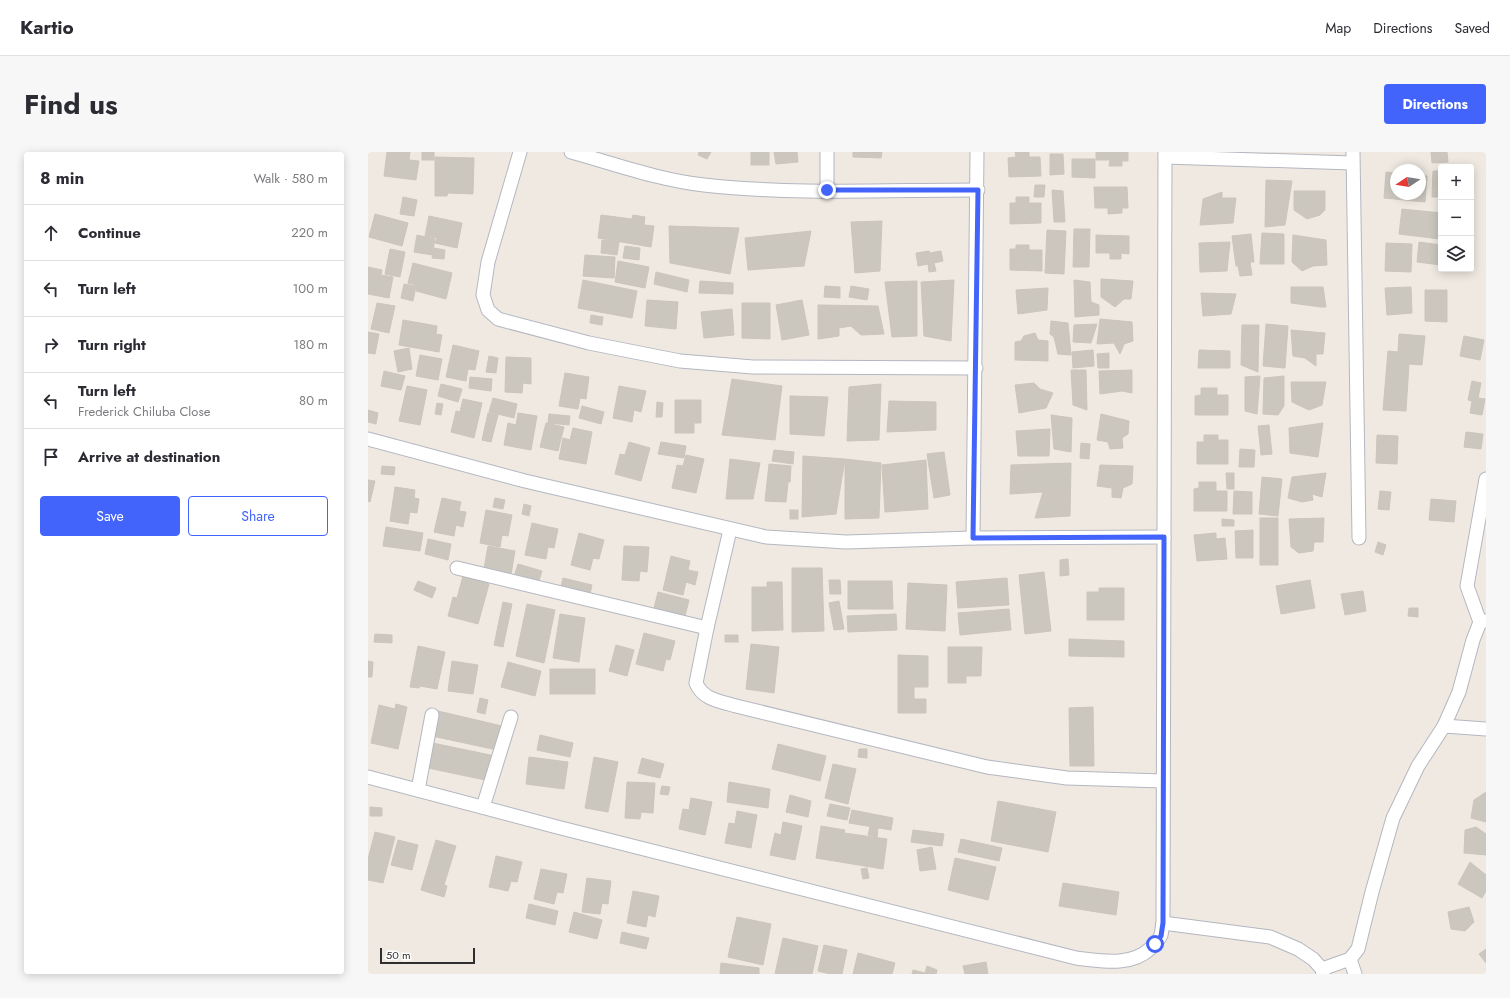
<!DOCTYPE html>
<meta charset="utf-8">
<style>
:root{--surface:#fff;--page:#f7f7f7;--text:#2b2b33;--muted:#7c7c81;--line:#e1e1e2;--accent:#4264fb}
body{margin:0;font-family:Jost,sans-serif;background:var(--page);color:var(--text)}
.controls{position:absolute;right:12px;top:12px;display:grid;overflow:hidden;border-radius:4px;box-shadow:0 2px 10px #0003}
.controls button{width:36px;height:36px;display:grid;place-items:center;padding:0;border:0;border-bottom:1px solid var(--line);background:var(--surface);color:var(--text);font:20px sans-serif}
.compass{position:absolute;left:1022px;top:12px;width:36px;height:36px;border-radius:50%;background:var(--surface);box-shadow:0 2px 10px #0003;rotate:258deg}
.scale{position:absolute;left:12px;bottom:10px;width:95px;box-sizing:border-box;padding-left:4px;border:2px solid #2e2e2e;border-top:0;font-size:11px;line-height:14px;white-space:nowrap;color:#2e2e2e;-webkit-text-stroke:3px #fff;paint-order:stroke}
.stop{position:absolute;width:12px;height:12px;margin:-9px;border:3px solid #4264fb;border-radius:50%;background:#fff}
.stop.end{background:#4264fb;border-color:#fff;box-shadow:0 1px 4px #0008}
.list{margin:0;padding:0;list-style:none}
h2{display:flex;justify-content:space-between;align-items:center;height:52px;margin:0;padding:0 16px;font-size:17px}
h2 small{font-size:13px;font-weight:400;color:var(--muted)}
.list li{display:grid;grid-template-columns:26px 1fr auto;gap:12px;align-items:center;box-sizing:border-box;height:56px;padding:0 16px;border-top:1px solid var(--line)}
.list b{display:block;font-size:15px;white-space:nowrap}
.list p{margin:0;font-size:13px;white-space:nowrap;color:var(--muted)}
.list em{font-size:13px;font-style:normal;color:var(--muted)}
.actions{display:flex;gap:8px;padding:12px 16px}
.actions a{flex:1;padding:9px 0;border:1px solid var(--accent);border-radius:4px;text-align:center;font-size:14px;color:var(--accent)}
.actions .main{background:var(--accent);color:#fff}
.icon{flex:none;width:22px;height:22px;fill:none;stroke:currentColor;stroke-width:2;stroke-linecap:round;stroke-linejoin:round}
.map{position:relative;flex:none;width:1118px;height:822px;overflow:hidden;border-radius:4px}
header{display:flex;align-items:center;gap:24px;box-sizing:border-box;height:56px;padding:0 20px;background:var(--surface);border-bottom:1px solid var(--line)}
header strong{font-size:19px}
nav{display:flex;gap:22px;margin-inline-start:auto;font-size:14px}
.intro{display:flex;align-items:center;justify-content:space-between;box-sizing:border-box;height:96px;padding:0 24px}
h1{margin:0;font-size:28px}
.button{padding:10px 18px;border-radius:4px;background:var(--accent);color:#fff;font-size:14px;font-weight:700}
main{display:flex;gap:24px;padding:0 24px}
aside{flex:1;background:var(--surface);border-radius:4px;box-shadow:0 2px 10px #0003}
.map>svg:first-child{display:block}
</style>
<header>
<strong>Kartio</strong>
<nav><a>Map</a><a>Directions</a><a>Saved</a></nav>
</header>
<div class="intro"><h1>Find us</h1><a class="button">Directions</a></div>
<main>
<aside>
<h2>8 min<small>Walk · 580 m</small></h2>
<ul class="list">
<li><svg class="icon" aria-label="ahead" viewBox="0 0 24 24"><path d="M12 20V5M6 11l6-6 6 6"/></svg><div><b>Continue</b></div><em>220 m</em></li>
<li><svg class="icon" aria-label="left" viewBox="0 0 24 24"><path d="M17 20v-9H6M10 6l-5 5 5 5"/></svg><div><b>Turn left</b></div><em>100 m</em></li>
<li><svg class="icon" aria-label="right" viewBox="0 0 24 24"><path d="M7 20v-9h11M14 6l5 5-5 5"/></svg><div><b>Turn right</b></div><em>180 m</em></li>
<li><svg class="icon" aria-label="left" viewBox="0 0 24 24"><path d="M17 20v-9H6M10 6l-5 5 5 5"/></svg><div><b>Turn left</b><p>Frederick Chiluba Close</p></div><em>80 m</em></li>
<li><svg class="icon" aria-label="arrive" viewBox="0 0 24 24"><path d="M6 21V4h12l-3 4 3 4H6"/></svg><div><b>Arrive at destination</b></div></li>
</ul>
<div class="actions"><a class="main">Save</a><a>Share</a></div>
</aside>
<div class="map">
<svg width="1118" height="822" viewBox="0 0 1118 822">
<rect width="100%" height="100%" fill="#efe9e1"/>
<g fill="#cbc7bf" stroke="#cbc5ba">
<polygon points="19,0 42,0 41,8 51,9 48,28 16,24"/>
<rect x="54" y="0" width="12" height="8"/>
<polygon points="331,0 343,0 339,7 330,3"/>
<rect x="383" y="0" width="18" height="13"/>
<polygon points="406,0 429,0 430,10 408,12"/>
<polygon points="485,0 514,0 513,6 485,5"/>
<polygon points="647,0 661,0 661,5 672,5 673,24 641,25 640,6 648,5"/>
<polygon points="728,0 760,0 760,9 754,9 754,14 741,14 742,8 728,8"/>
<polygon points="1063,0 1079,0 1080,10 1064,11"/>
<polygon points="682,2 695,2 696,22 682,23"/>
<polygon points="67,5 106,6 105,42 80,41 79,44 67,44"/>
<polygon points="704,7 727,7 727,26 704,25"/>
<polygon points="1065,19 1073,19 1073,45 1064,45"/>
<polygon points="1018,20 1028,21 1028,42 1052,42 1052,23 1059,24 1057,50 1016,46"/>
<polygon points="898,28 924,29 917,73 897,75"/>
<polygon points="667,33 677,33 676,45 666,45"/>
<polygon points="726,35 759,35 760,56 754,56 754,61 740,62 740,56 727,56"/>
<polygon points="684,38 695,39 697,70 686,70"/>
<polygon points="926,39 957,39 957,58 952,63 939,67 926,58"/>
<polygon points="854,40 854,46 868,46 865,71 832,73 835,47"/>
<polygon points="35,45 49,48 46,64 32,62"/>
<polygon points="648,45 661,45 661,51 673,51 673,71 642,72 642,51 648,51"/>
<polygon points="1034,57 1073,61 1072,87 1031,82"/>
<polygon points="7,62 40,71 34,94 1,85"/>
<polygon points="233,63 264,67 265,63 277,65 276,73 286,74 283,95 230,86"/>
<polygon points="61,64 94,71 89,96 67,91 69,86 57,84"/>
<polygon points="514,69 512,119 487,121 483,70"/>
<polygon points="301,74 371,76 362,122 302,111"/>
<polygon points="706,77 722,77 721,115 705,115"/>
<polygon points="679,78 698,79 696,122 677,121"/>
<polygon points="443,79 436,114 380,118 377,86"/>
<polygon points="894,81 916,82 916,112 892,112"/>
<polygon points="883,82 886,110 882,110 884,123 872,124 870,114 868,114 864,84"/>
<polygon points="49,83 67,87 64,103 46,100"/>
<polygon points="728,83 761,84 761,102 753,101 753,107 742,107 742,101 728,101"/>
<polygon points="925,83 958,88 959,113 945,114 934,119 924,110"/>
<polygon points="234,88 251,90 249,103 233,101"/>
<polygon points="862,90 859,119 832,120 831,91"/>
<polygon points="1051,90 1073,93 1073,113 1049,110"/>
<polygon points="1018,91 1044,92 1043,120 1017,119"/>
<polygon points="648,93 661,93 661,98 674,98 674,119 642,118 642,97 648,97"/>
<polygon points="257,94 272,96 271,108 255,106"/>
<polygon points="66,96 77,98 76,107 64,106"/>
<polygon points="22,97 37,100 32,125 17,122"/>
<polygon points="561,99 562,101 573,99 575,109 566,111 568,119 561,120 560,112 550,114 548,101"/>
<polygon points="217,103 247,105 246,126 215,124"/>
<polygon points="250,109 281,115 277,136 247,130"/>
<polygon points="45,111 84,121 78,147 48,139 49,133 40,131"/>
<polygon points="0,115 14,118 13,123 25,125 21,146 0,142"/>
<polygon points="288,120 321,128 319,140 286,132"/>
<polygon points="733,127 765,129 763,147 756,147 747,155 733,145"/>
<polygon points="215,128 269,139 264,166 210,156"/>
<polygon points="586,128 583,189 556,184 553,130"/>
<polygon points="706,128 722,130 723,150 731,153 731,163 707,165"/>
<polygon points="332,129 365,131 365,142 331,141"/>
<polygon points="549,129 549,184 524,185 517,130"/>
<polygon points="36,132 48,134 45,149 33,146"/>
<polygon points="457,134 472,135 472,146 456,145"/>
<polygon points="483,134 501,137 499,148 481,145"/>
<polygon points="923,135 955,135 958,155 953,155 923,151"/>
<polygon points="1043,135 1044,161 1019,163 1017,136"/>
<polygon points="680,136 679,158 650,162 648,138"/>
<polygon points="1057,138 1079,138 1079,170 1057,169"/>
<polygon points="833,141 868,142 863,162 835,164"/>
<polygon points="279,148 310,150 308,177 277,174"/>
<polygon points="434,148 441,183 414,188 408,153"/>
<polygon points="9,151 27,154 21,181 3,177"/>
<polygon points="374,151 402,151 402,187 374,186"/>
<polygon points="450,153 510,154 516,182 493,183 483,174 471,176 471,184 450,187"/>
<polygon points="364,157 366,183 336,186 333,160"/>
<polygon points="223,163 235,165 234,173 222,171"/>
<polygon points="732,167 764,170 765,189 756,192 752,202 746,191 729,192"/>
<polygon points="35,168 69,174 68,182 74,183 71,200 31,193"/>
<polygon points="683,169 700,171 703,203 690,202 686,185 682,182"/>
<polygon points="729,172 723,191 705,190 706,173"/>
<polygon points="898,172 920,174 917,216 895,214"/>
<polygon points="874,173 891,173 890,220 873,213"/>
<polygon points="923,178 957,181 955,202 948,202 948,214 937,206 925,204"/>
<polygon points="0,180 11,182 7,202 0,201"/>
<polygon points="667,181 670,188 680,189 680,209 647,208 647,190 653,189 656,184"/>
<polygon points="1031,182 1057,184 1054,213 1041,212 1038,259 1015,258 1020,199 1030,200"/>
<polygon points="1096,184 1116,188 1112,208 1092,204"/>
<polygon points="85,193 111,199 107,218 100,217 98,229 78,225"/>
<polygon points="41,196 44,217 30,220 26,199"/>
<polygon points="725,198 726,214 705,216 704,200"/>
<polygon points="831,198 862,199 862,216 830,216"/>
<polygon points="741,201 741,216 730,216 729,202"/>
<polygon points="52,203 74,207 70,228 48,224"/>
<polygon points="121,204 130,206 128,221 118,220"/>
<polygon points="138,205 163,206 163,232 155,231 154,241 137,240"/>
<polygon points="703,218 718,218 719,258 705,253"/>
<polygon points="764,218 764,241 754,239 732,242 731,219"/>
<polygon points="16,219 37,224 33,238 13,234"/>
<polygon points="197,221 221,225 218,247 212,246 210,257 191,254"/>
<polygon points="892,224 889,262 877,259 877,225"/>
<polygon points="916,224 916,254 910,263 895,262 896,226"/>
<polygon points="102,225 124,227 123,239 101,236"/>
<polygon points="364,227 414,234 407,288 354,283"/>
<polygon points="1104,229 1113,231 1110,246 1117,247 1114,263 1102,261 1104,249 1100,248"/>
<polygon points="923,230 958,230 954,253 941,258 924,250"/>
<polygon points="666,231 672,237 685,241 678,256 651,261 647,233"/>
<polygon points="73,232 94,237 90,250 70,244"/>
<polygon points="513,232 511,288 479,289 481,235"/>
<polygon points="39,234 59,238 52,273 31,269"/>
<polygon points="251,234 278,239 273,260 266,258 264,270 245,266"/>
<polygon points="833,236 849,236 849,243 860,243 860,263 827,263 827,244 833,243"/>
<polygon points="422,244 460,245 456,284 422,282"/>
<polygon points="125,246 149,252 146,266 121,260"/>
<polygon points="95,247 114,251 106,286 83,280 88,259 92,260"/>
<polygon points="307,248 333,248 333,271 326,271 326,281 307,281"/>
<polygon points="521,249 568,250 568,278 519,280"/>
<polygon points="289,250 295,251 294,265 288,265"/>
<polygon points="69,251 75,252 73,263 67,262"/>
<polygon points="214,254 236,260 233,272 211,266"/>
<polygon points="0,258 10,261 8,272 0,270"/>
<polygon points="120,261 130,263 123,290 114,288"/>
<polygon points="150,261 169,264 163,298 136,293 140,271 148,273"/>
<polygon points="181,262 202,264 201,273 180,271"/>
<polygon points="733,262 761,269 760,282 754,286 755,296 742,297 740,290 729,288"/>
<polygon points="683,263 704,266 703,300 686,297"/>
<polygon points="178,271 196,275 190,299 172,295"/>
<polygon points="955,271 950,305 922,301 921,276"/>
<polygon points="901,273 904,302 893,303 890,274"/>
<polygon points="205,276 224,280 218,312 191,307 195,286 202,288"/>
<polygon points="682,277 681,304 650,304 648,279"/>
<polygon points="1098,280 1115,282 1113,297 1096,295"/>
<polygon points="836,283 850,283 850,288 860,288 860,312 829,312 829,290 836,290"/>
<polygon points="1009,283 1030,284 1029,312 1008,311"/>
<polygon points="261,290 282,296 273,329 247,322 252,302 257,303"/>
<polygon points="293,290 318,294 316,306 290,302"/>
<polygon points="713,291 722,292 721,307 712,306"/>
<polygon points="872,297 887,298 886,315 871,315"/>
<polygon points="406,298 426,300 425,312 404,309"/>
<polygon points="576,300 582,343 566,346 559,302"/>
<polygon points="318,303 336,307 328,341 304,336 309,313 315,314"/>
<polygon points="435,304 477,307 468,362 434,365"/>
<polygon points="362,307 392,311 385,347 358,347"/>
<polygon points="477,307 513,311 511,366 477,367"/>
<polygon points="558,308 560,357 517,360 514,313"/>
<polygon points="703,311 702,364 667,366 675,340 642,342 643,313"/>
<polygon points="401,312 423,314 422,330 420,330 418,350 397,349"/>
<polygon points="732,313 765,314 764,332 755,336 753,346 744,345 744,336 729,334"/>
<polygon points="14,314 27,315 26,323 13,322"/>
<polygon points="858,321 866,321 866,337 859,337"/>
<polygon points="958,321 954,345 944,342 945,348 934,350 920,346 924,325"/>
<polygon points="894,325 914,327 910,364 891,362"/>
<polygon points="0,328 7,329 2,350 0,349"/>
<polygon points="831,330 848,330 848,339 859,339 859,359 826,359 826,337 831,336"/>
<polygon points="27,335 47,338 46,346 51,347 49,361 42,360 40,372 22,369"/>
<polygon points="866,339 884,340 884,362 865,362"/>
<polygon points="1012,339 1023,340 1021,358 1010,357"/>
<polygon points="74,346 93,350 91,359 98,360 95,375 88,373 86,384 66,380"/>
<polygon points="127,346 137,348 135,357 125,355"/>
<polygon points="1063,347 1088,349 1086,370 1061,368"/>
<polygon points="156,352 163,354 161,364 154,362"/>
<polygon points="118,358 144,363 140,384 134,383 132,395 112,391"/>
<rect x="422" y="358" width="8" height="9"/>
<rect x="892" y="366" width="18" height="47"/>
<polygon points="956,366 955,390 946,390 945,399 931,401 923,395 921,367"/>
<polygon points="854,367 866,368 866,374 854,374"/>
<polygon points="164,371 190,377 186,396 180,395 178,407 157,403"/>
<polygon points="18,375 55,381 52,399 15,394"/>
<polygon points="885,378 885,406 868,406 867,379"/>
<polygon points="211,381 236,388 231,407 225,406 222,418 203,413"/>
<polygon points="848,381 848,387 857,386 859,407 829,409 826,383"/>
<polygon points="60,387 83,392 80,408 57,402"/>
<polygon points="1010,390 1018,393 1015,403 1007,400"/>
<polygon points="120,394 147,399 143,422 116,417"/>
<polygon points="256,394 281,395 279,420 272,419 271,429 254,428"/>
<polygon points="303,404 322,409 320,418 330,420 327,433 318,430 315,443 295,438"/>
<polygon points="700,407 701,423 692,424 692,408"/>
<polygon points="150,412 174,419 170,432 146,425"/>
<polygon points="424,416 454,416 456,479 424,480"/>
<polygon points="676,420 683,479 657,482 651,423"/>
<polygon points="95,424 121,432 110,472 80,464 85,445 89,446"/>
<polygon points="195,426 224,433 221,446 192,439"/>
<polygon points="639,426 641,453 590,456 588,430"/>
<polygon points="461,428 472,428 473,442 462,442"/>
<polygon points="942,428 947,456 913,462 908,434"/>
<polygon points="50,429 68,436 64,446 46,438"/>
<polygon points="480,429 524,429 525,457 480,457"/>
<polygon points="399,430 414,430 415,478 384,479 384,435 399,435"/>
<polygon points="540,431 579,433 577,479 538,477"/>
<polygon points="731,436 756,436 756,468 719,468 719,440 731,440"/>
<polygon points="995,439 998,459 977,463 973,442"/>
<polygon points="290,440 321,448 316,468 285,460"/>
<polygon points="471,449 476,477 466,478 461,451"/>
<polygon points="135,450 144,452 135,495 126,493"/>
<polygon points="159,452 187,458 176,511 148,504"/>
<polygon points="1041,456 1050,456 1050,465 1040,464"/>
<polygon points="641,457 643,478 592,483 590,461"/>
<polygon points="192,462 217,466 211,510 185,506"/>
<polygon points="528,462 529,478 480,480 479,464"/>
<polygon points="276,481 307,489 302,508 298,507 295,519 268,512"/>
<polygon points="7,482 24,483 24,491 6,490"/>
<rect x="357" y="483" width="13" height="7"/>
<polygon points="701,487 756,489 756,505 701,504"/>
<polygon points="383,492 411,495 406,541 378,537"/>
<polygon points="248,493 266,498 259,524 241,519"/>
<polygon points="50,494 77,500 69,537 52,534 51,536 42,535"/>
<polygon points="580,495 614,495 613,524 598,524 598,531 580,531"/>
<polygon points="530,503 560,504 560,535 546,535 546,547 558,547 558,561 530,561"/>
<polygon points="0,509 5,510 4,525 0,525"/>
<polygon points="84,509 110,513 105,542 80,539"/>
<polygon points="140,510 173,519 167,544 133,535"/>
<rect x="182" y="517" width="45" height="25"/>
<polygon points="112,546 120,548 117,562 109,560"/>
<polygon points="28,552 39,555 30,597 3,591 11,553 27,557"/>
<polygon points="725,555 726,614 702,614 701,556"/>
<polygon points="70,559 134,574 129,598 64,584"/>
<polygon points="172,583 205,591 202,605 169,598"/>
<polygon points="60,590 127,604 122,629 55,615"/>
<polygon points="410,592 458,604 452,629 404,617"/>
<polygon points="491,597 499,597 499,606 490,605"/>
<polygon points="161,605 200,610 196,637 158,632"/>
<polygon points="226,605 250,610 240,660 217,656"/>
<polygon points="274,606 296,612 292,626 270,621"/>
<polygon points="465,612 488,617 480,652 457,646"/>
<polygon points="259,630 287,631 285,661 273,660 272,667 257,666"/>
<polygon points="361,630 402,637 400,656 359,650"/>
<polygon points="294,634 302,635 300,643 292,642"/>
<polygon points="1118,640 1118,670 1103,666 1106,648"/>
<polygon points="422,643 443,649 440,665 418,660"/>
<polygon points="323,646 344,650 337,683 311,677 315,657 321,658"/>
<polygon points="630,649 688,660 680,700 623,689"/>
<polygon points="462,652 482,656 479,668 459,664"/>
<polygon points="2,655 14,656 14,664 2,664"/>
<polygon points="484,658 525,666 523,678 481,671"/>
<polygon points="369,659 389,663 383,696 357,691 361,671 367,672"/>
<polygon points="415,670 434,674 427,708 402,703 407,681 413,683"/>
<polygon points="453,674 477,678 476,681 519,687 515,717 448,706"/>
<polygon points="502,675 510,676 509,685 500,683"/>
<polygon points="1108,675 1118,682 1118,703 1096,701 1097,678"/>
<polygon points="545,678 576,682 574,694 543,690"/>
<polygon points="7,680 27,685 15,731 0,728 0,707"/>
<polygon points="593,687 634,696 631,709 590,700"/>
<polygon points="30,688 50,693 44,718 23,713"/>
<polygon points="68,688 88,694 76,733 79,734 76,745 53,738"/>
<polygon points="564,695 568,717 552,719 549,698"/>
<polygon points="128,704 154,710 149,730 143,729 140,739 121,735"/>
<polygon points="587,706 628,715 620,748 580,738"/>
<polygon points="1102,710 1118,723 1118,739 1114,746 1090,732"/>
<polygon points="499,716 501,726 495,727 493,717"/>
<polygon points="173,717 199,722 195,741 189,740 186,752 166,747"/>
<polygon points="219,726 243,729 240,752 234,751 232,762 214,760"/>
<polygon points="695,731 751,740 748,763 691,754"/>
<polygon points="265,739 291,744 287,765 280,763 278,775 259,771"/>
<polygon points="161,752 190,759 187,773 158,766"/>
<polygon points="1101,755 1106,770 1097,779 1083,777 1080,760"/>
<polygon points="206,760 234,768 229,787 201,780"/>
<polygon points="369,765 403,772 395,813 360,805"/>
<polygon points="254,780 281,786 278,797 252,791"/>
<polygon points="415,786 450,794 444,822 407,822"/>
<polygon points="456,793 479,798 474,822 462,822 450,819"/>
<polygon points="1118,797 1118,811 1111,802"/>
<polygon points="490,801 527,811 524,822 485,822"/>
<polygon points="618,810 620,822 597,822 595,814"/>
<polygon points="353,811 391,816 391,822 352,822"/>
<polygon points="559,814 569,818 568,822 544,822 545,818 557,821"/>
</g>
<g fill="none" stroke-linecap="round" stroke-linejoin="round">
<g stroke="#b4b7c1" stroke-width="15">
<g id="minor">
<polyline points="152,0 120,110 115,143 120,158 130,167 221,191 312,209 385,215 608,216"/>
<path d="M203 0C247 12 291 28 336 33 426 43 519 38 610 38"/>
<polyline points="459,0 459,38"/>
<polyline points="985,0 991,386"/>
<polyline points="797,5 984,11"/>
<polyline points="0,287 157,329 398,385 478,390 605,386 796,385"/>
<path d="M362 378 339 476 328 531C335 548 352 549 368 554L619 615 699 626 795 629"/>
<polyline points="605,386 609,0"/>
<polyline points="89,416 339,476"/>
<polyline points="1112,470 1099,434 1118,327"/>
<polyline points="1076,574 1091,540 1105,488 1112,470 1118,469"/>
<path d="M0 625 189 675 708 806C734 809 763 815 783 796 787 792 791 788 793 783 794 779 794 775 795 771L797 0"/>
<polyline points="50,638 64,563"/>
<polyline points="115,655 143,565"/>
<polyline points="795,771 902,785 930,797 945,807 954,817 955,822"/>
<polyline points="982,807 987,822"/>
<polyline points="954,817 982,807 990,797 1004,740 1025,666 1050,614 1076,574 1118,577"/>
</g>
</g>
<use href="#minor" stroke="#fff" stroke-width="13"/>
</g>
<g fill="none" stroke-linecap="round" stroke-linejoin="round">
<polyline stroke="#4264fb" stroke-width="5" points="459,38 610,38 605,386 796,385 795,771 793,784 787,792"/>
</g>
</svg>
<div class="controls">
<button>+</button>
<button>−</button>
<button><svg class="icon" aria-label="layers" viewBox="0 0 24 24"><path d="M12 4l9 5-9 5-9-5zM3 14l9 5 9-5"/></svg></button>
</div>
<svg class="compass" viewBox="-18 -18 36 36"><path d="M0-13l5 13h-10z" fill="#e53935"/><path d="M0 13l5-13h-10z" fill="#7c7c81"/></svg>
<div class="scale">50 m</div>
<div class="stop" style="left:787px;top:792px"></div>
<div class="stop end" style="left:459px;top:38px"></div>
</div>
</main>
